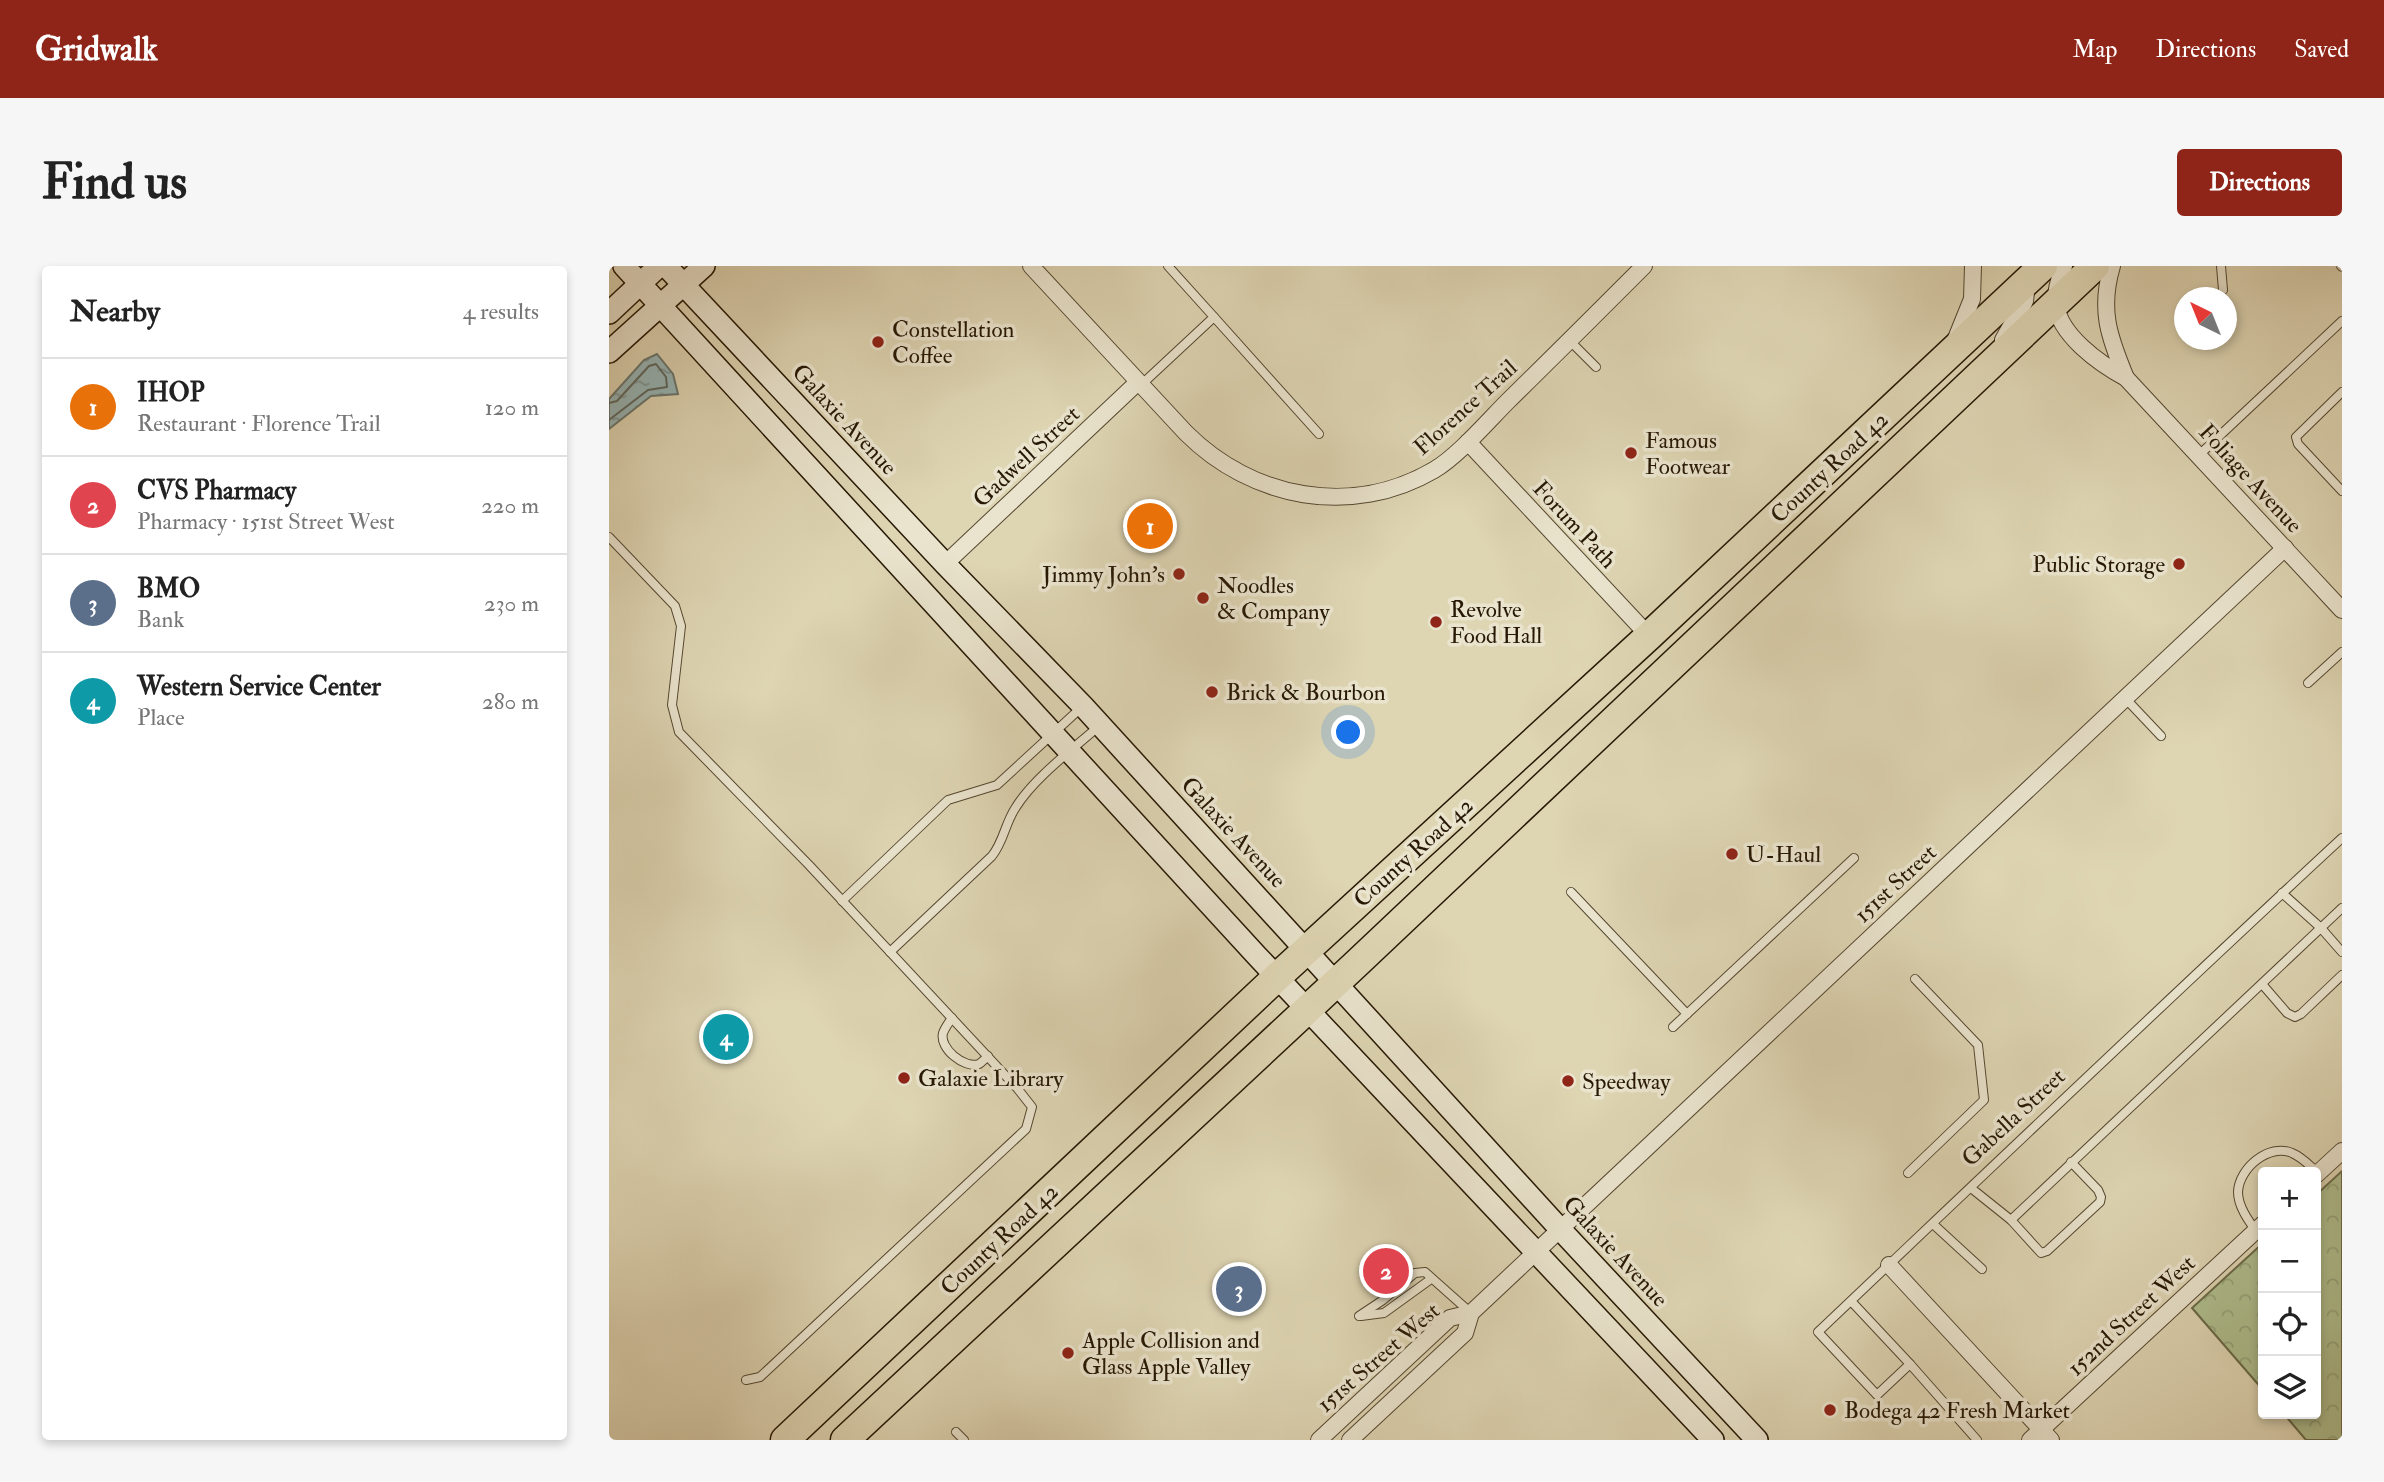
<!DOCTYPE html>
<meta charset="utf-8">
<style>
:root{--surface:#fff;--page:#f6f6f6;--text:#222;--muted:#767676;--line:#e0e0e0;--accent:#8f2418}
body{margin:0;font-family:"IM FELL Double Pica",serif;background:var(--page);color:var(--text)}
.controls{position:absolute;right:21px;bottom:21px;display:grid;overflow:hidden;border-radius:7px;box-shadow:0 4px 10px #0003}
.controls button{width:63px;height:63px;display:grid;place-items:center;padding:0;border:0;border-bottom:2px solid var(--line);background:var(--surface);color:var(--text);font:35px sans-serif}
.compass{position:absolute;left:1565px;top:21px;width:63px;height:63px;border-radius:50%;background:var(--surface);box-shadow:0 4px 10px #0003;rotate:317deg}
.you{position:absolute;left:740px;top:467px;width:24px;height:24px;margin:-18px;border:5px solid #fff;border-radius:50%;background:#1a73e8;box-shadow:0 0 0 10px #1a73e833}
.badge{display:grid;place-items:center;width:46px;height:46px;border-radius:50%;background:var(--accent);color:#fff;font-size:23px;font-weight:700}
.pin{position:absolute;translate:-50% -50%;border:4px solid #fff;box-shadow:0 2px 7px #0006}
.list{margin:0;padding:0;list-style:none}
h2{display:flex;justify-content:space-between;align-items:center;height:91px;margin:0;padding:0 28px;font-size:30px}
h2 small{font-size:23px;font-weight:400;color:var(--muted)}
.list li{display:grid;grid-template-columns:46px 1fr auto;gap:21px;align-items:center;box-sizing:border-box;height:98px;padding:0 28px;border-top:2px solid var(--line)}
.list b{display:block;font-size:26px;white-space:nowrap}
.list p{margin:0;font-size:23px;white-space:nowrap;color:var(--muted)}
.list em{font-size:23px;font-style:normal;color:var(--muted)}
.icon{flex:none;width:38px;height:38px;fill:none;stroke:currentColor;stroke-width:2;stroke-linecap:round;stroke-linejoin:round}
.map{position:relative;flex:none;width:1733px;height:1174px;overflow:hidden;border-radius:7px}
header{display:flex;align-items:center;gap:42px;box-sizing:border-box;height:98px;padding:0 35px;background:var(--accent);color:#fff}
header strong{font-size:33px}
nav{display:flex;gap:38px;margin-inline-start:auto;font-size:24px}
.intro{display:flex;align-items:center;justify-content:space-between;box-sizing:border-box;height:168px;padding:0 42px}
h1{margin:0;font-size:49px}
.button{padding:18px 32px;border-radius:7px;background:var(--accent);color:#fff;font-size:24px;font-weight:700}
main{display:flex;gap:42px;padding:0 42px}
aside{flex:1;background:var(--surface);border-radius:7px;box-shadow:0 4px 10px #0003}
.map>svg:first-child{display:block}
</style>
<header>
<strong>Gridwalk</strong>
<nav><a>Map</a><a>Directions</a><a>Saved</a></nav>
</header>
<div class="intro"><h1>Find us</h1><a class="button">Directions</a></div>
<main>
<aside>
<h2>Nearby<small>4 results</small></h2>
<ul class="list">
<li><span class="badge" style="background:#e8710a">1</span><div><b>IHOP</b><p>Restaurant · Florence Trail</p></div><em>120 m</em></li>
<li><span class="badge" style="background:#e0444e">2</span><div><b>CVS Pharmacy</b><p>Pharmacy · 151st Street West</p></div><em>220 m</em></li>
<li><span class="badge" style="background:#5c6f8a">3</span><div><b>BMO</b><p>Bank</p></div><em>230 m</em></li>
<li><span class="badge" style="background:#0f9aa8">4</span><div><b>Western Service Center</b><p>Place</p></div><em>280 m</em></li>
</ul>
</aside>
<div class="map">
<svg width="1733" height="1174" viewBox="0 0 1733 1174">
<defs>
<pattern id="park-crowns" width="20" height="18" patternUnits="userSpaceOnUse" patternTransform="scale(1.75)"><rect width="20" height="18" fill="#afbe8e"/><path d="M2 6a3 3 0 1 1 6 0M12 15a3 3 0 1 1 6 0" fill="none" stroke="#96a379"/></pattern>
<pattern id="water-ripples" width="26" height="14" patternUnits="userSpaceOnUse" patternTransform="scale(1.75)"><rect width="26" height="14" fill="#97b6b7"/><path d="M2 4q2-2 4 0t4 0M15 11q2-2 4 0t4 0" fill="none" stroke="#7b9393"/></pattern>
</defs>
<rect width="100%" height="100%" fill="#ded5b3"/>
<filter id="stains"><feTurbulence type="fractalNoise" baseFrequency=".00286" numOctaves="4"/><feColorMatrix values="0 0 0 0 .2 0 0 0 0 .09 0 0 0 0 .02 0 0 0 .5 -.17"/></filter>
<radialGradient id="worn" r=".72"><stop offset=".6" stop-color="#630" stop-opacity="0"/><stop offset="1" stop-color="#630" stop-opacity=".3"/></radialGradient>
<g fill="url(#park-crowns)" stroke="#6a6b49" stroke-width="2">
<polygon points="1733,905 1733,1174 1697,1174 1675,1148 1707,1148 1707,929"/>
<polygon points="1654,977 1654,1124 1583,1042"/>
</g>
<polygon fill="url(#water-ripples)" stroke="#6a776f" stroke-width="2" points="48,88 64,108 69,128 42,130 0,163 0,133 35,94"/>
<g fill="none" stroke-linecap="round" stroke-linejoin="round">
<polyline stroke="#5e675e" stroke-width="2" points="0,137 8,135 40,100 47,98 57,111 58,121 39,124 0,154"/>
<g stroke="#544730" stroke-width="10">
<g id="lane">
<polyline points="1612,0 1614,24"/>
<polyline points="1732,0 1733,1"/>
<polyline points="605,51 710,168"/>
<polyline points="960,74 987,101"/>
<polyline points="532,119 605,51 559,0"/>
<polyline points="1733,126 1687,171 1689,178 1733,225"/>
<polyline points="1589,190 1733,55"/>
<polyline points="0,271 66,340 72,360 63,439 70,466 200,599 408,822 423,841 417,863 151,1111 137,1114"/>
<polyline points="1699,417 1733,386"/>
<polyline points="1516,432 1552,470"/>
<polyline points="962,626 1078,748"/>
<polyline points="1673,627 1712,662 1733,686"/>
<polyline points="233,635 339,534 388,519 474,440"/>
<path d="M281 686 383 590C395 575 396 557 407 541 425 512 464 483 490 460"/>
<polyline points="1653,718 1678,747 1686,751 1692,748 1733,709"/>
<path d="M343 752C340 756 336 762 334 767 330 782 355 803 370 798 373 796 376 793 379 790"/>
<polyline points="1064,761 1245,592"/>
<polyline points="1299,907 1375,834 1369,779 1306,713"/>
<polyline points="1362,922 1402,954 1733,642"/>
<polyline points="1402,954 1432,987 1438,985 1491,936 1492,931 1489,924 1462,896"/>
<polyline points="1324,958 1373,1003"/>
<path d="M1647 965C1639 954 1629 940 1629 926 1630 902 1660 877 1683 887 1693 891 1701 900 1709 907"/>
<path d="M1242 1035 1301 1098 1268 1129 1209 1066C1383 901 1557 735 1733 572"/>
<polyline points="750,1050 774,1034 806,1007 816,1006 862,1047"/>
<polyline points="752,1050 775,1047 822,1013"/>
<polyline points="1301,1098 1368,1174"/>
<polyline points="347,1166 355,1174"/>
</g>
</g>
<g stroke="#544730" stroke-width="18">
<g id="street">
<path d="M422 0 577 167C643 233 743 252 825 204 849 190 879 155 899 135 945 90 990 45 1035 0"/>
<path d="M1455 0C1451 10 1446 27 1447 38 1450 69 1491 98 1517 112L1733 344"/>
<path d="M1503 0C1490 44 1500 71 1517 112"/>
<polyline points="1394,74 1416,35 1418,18"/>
<polyline points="1346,75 1363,33 1364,0"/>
<polyline points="859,176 1040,370"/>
<polyline points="336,298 529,116"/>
<polyline points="1707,909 1733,885"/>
<polyline points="1280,999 1442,1174"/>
<polyline points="710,1174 841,1052 862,1047"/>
<polyline points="741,1174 856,1067 862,1047 1676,282"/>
<polyline points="1421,1174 1654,958"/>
</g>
</g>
<g stroke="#261804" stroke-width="24">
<g id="secondary">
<polyline points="15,0 648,690 1104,1174"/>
<polyline points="57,0 336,298 474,440 951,963 1148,1174"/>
<polyline points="0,47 50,0"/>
<polyline points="0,86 95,0"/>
</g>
</g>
<g stroke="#261804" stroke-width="31">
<g id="highway">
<polyline points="176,1174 668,711 1040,370 1434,0"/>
<polyline points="236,1174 746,699 1486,0"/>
</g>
</g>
<use href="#lane" stroke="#eae4ce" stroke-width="8"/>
<use href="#street" stroke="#eae4ce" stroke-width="16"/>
<use href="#secondary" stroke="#eae4ce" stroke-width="21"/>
<use href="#highway" stroke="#ded5b3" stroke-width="28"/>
</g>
<g fill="#8f2418" stroke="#eae4ce" stroke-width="2.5">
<circle cx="269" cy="76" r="7"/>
<circle cx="1022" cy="187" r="7"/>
<circle cx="1570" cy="298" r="7"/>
<circle cx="570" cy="308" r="7"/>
<circle cx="594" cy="332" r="7"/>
<circle cx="827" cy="356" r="7"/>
<circle cx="603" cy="426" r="7"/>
<circle cx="1123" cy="588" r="7"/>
<circle cx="295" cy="812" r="7"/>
<circle cx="959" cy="815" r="7"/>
<circle cx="459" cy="1087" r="7"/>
<circle cx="1221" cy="1144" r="7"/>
</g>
<g text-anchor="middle" stroke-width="7" stroke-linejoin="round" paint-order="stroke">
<g font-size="23" fill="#261804" stroke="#eae4ce" text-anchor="start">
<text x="283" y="71">Constellation<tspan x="283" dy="26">Coffee</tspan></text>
<text x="1036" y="182">Famous<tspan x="1036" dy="26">Footwear</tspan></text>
<text x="1556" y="306" text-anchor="end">Public Storage</text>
<text x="556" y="316" text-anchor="end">Jimmy John's</text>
<text x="608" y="327">Noodles<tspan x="608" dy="26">&amp; Company</tspan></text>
<text x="841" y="351">Revolve<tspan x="841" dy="26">Food Hall</tspan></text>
<text x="617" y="434">Brick &amp; Bourbon</text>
<text x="1137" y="596">U-Haul</text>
<text x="309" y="820">Galaxie Library</text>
<text x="973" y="823">Speedway</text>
<text x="473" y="1082">Apple Collision and<tspan x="473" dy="26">Glass Apple Valley</tspan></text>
<text x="1235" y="1152">Bodega 42 Fresh Market</text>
</g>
<g font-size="23" fill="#261804" stroke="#eae4ce">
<text transform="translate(856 141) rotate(-42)" y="8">Florence Trail</text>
<text transform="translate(236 153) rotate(47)" y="8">Galaxie Avenue</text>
<text transform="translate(417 190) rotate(-43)" y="8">Gadwell Street</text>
<text transform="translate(1220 201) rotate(-43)" y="8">County Road 42</text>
<text transform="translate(1642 212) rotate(47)" y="8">Foliage Avenue</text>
<text transform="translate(966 258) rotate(47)" y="8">Forum Path</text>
<text transform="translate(625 566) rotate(47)" y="8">Galaxie Avenue</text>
<text transform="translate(804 586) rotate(-42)" y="8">County Road 42</text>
<text transform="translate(1286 617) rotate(-43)" y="8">151st Street</text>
<text transform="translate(1404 851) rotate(-43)" y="8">Gabella Street</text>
<text transform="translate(390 973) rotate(-43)" y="8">County Road 42</text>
<text transform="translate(1007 985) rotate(47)" y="8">Galaxie Avenue</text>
<text transform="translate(1522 1049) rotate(-43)" y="8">152nd Street West</text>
<text transform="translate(769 1091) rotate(-41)" y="8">151st Street West</text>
</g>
</g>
<rect width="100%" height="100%" filter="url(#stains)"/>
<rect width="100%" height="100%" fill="url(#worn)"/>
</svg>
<div class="controls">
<button>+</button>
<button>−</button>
<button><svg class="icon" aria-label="locate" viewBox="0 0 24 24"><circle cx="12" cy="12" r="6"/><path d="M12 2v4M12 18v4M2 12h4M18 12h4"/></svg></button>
<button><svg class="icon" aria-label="layers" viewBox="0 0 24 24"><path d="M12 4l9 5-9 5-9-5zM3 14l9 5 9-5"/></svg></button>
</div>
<svg class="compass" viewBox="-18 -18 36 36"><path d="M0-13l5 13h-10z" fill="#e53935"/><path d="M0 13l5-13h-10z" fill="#767676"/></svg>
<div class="you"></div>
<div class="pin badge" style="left:541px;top:260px;background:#e8710a">1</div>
<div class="pin badge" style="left:777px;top:1005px;background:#e0444e">2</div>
<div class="pin badge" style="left:630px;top:1023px;background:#5c6f8a">3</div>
<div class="pin badge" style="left:117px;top:771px;background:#0f9aa8">4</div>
</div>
</main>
